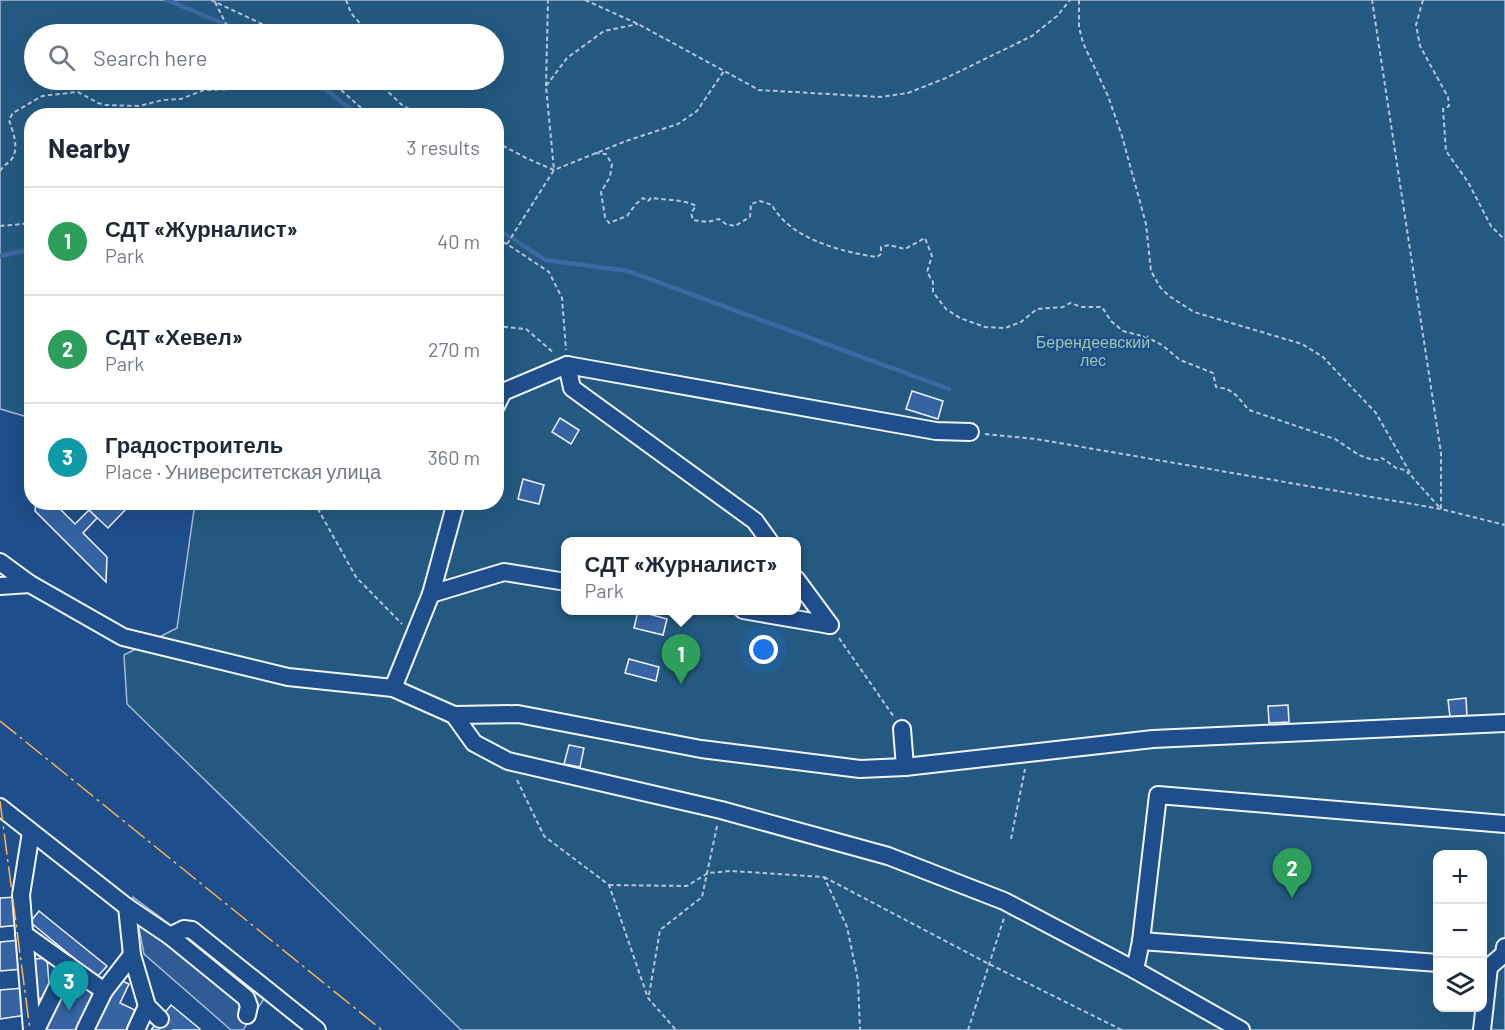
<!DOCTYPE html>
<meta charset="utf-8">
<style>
:root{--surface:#fff;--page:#f6f6f7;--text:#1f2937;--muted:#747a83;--line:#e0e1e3;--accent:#846941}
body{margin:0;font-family:Barlow,sans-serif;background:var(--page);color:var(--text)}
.controls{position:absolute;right:18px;bottom:18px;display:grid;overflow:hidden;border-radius:12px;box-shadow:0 6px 24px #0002}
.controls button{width:54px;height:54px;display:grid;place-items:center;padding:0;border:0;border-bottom:2px solid var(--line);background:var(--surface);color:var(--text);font:30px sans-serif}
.you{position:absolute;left:764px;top:650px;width:21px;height:21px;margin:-15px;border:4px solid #fff;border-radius:50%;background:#1a73e8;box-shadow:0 0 0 9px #1a73e833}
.badge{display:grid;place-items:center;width:39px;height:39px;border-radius:50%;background:var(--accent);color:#fff;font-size:20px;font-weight:700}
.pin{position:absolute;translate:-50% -50px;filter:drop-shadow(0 2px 3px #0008)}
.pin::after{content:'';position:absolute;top:32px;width:21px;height:18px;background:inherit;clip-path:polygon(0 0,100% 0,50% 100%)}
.popup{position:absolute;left:561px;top:537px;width:240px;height:78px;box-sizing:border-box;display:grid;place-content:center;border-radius:12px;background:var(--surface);filter:drop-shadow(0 2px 4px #0005);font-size:20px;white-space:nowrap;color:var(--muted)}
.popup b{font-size:22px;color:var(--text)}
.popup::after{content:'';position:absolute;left:50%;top:100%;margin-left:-12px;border:12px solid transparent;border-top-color:var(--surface)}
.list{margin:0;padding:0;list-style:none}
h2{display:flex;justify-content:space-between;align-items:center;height:78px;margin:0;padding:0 24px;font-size:26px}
h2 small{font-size:20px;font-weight:400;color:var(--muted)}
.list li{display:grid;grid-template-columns:39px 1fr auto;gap:18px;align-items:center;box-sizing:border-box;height:108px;padding:0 24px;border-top:2px solid var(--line)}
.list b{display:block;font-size:22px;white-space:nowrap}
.list p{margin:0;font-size:20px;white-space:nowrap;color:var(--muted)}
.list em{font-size:20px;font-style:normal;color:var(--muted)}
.icon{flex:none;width:33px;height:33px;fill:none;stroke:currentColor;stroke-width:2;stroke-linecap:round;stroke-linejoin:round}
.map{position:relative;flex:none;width:1505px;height:1030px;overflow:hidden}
.search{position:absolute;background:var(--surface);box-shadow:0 6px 24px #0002;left:24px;top:24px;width:480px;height:66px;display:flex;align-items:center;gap:15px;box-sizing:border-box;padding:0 21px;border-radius:33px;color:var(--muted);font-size:22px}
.panel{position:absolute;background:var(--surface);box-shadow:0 6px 24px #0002;left:24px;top:108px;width:480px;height:402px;border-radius:24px}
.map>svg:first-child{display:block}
</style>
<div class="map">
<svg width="1505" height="1030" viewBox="0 0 1505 1030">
<rect width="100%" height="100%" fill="#1f4e8c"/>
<path fill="#245a82" stroke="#a8bbd7" stroke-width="1.5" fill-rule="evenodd" d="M0 0H1505V1030H461L127 704 124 655 177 628 195 503 496 502V116H32L31 418 0 409ZM34 34H494V80H34ZM566 542H796V610H566ZM1438 854H1482V1008H1438Z"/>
<polygon fill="#305b95" stroke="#a8bbd7" stroke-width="1.5" points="133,897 266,996 243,1030 231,1030 144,954"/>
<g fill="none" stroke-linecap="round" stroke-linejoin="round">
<g stroke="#3b69a3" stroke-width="4.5">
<polyline points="167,0 248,34"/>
<polyline points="314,80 348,107 356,116"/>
<polyline points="496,229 512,238 545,260 628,271 949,389"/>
<polyline points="0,256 32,249"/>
</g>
</g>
<g fill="#3563a3" stroke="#f2f6ff" stroke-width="1.5">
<polygon points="912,391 943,401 938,419 906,409"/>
<polygon points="560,418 579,430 571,444 552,432"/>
<polygon points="523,479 544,485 539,504 518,499"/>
<polygon points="36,502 53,502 75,524 89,510 97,518 83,533 107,557 106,582 35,511"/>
<polygon points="96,502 121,502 127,508 108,528 89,510"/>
<polygon points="638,611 667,619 663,635 634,628"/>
<polygon points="629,659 659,667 656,681 625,673"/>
<polygon points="1466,698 1467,716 1450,717 1448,700"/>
<polygon points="1288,705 1289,722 1269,723 1268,706"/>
<polygon points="569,745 584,748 580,767 564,764"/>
<polygon points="17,897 19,925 0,927 0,898"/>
<polygon points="39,911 107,966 97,977 30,922"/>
<polygon points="20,940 23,969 0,971 0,942"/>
<polygon points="47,958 50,997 38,999 34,959"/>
<polygon points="118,979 129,984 120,1003 135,1010 126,1030 94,1030"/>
<polygon points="67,980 94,993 77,1030 44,1030"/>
<polygon points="23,988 26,1015 0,1019 0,990"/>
<polygon points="171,1005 200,1029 199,1030 151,1030"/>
</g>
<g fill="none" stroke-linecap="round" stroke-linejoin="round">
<polyline stroke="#3f679d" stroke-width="16" stroke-dasharray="16 8" stroke-linecap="butt" points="160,1019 172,1030"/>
<g stroke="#f2f6ff" stroke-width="20">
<g id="minor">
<polyline points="567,365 936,431 970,432"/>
<polyline points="496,406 503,392 567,365 572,388 755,521 770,542"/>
<polyline points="0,562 30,584 0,586"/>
<polyline points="796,579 830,625"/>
<polyline points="30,584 123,637 288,677 393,688 454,715 518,714 701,749 860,769 905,767 1153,739 1505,723"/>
<polyline points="431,594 504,572 566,582"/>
<polyline points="743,610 830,625"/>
<polyline points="393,688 431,594 456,502"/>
<polyline points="454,715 474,743 508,761 721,810 888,856 1004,901 1135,970 1241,1030"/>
<polyline points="902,729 905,767"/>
<polyline points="0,807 127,907 132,955 147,1006 160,1019"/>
<polyline points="31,832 21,895 32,1030"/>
<polyline points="127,907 170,936 246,998 249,1006 247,1015"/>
<polyline points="24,934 104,991 85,1030"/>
<polyline points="170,936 184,929 192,930 317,1030"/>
<polyline points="1141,941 1438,963"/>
<polyline points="1482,966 1489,967 1504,954 1505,947"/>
<polyline points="1135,970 1141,941 1158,795 1505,824"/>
<polyline points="104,991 132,955"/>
<polyline points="36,1030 68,965"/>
<polyline points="136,1030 147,1006"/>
<polyline points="1482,1030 1489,967"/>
</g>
</g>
<g stroke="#b3c4dc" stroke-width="2" stroke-dasharray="4.5 3" stroke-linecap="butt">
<polyline points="211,0 277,31 280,34"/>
<polyline points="346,0 351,13 369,34"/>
<polyline points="585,0 638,24 759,90 880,97 908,93 946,78 1032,36 1057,16 1070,0"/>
<polyline points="1079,0 1079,27 1083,43 1108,96 1122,136 1146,224 1151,271 1160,287 1169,296 1194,312 1302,344 1323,357 1376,413 1413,478 1441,509 1441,453 1372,0"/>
<polyline points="1423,0 1416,25 1420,46 1448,97 1449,106 1443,109 1446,151 1468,182 1491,226 1505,240"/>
<polyline points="215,2 231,34"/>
<polyline points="330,80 370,116"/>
<polyline points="382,80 382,86 402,105 421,116"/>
<polyline points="546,86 548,0"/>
<polyline points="496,142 526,158 554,170 626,141 678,124 697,111 724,71"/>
<path d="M595 153 606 154 612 164 610 177 601 192 605 217 609 223 627 216 636 204 643 198 648 201 651 198C665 200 683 199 696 206L691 213 693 220 707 222 719 219 726 224 735 226 750 217 751 204 760 201 772 205C790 239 842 252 877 257L881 254V247L889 245 905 249 925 238 932 256 927 272 933 282V292L946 309 960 318 985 327 1005 328 1021 322 1037 309 1063 307 1070 303 1082 307H1102L1111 321 1123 331 1146 337 1162 345 1180 360 1213 373 1216 387 1227 389 1236 395 1249 410 1335 439 1359 455 1370 459 1378 460 1382 458 1396 468 1405 470 1409 474"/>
<path d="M0 171C3 166 7 164 11 160 20 149 13 132 9 120L13 113 42 96 78 92 98 103 106 105 139 106 163 100 181 99 204 90 233 89 245 82 246 80"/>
<polyline points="0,226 23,224 32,219"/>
<polyline points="496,239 507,244 549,272 562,298 566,350"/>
<polyline points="507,244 554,170 546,86 567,58 604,31 638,24"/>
<polyline points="496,326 526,329 554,353"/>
<polyline points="985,434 1036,439 1441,509 1505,525"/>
<polyline points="314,502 356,577 402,624"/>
<polyline points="839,638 894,717"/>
<polyline points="517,780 544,836 609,885 648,998 676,1030"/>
<polyline points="1011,839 1025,769"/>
<polyline points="824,877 989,964 1122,1030"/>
<polyline points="609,885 687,886 708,873 731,871 824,877 847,927 858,980 860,1030"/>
<polyline points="649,995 660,930 702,897 717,826"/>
<polyline points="968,1030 1004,918"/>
</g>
<use href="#minor" stroke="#1f4e8c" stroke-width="16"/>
<g stroke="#ffb74d" stroke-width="1.5" stroke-dasharray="21 4.5 3 4.5" stroke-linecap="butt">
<polyline points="0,721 382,1030"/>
<polyline points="0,801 30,1030"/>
</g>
</g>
<g text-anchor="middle" stroke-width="4.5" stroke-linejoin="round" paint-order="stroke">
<g font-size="16" fill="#97c8a6" stroke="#1f4e8c">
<text x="1093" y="348">Берендеевский<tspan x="1093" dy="18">лес</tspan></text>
</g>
</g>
</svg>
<div class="controls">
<button>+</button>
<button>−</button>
<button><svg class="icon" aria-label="layers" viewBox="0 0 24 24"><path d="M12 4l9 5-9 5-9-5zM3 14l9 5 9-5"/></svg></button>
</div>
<div class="you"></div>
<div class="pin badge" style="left:681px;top:684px;background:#2e9e5b">1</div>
<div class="popup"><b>СДТ «Журналист»</b>Park</div>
<div class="pin badge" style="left:1292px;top:898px;background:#2e9e5b">2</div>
<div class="pin badge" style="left:69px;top:1011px;background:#0f9aa8">3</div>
<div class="search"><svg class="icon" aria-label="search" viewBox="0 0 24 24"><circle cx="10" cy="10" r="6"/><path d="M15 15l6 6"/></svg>Search here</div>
<section class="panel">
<h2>Nearby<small>3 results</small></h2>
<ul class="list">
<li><span class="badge" style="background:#2e9e5b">1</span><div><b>СДТ «Журналист»</b><p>Park</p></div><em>40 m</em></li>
<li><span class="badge" style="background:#2e9e5b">2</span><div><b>СДТ «Хевел»</b><p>Park</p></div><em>270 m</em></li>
<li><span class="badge" style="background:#0f9aa8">3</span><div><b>Градостроитель</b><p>Place · Университетская улица</p></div><em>360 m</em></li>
</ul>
</section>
</div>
